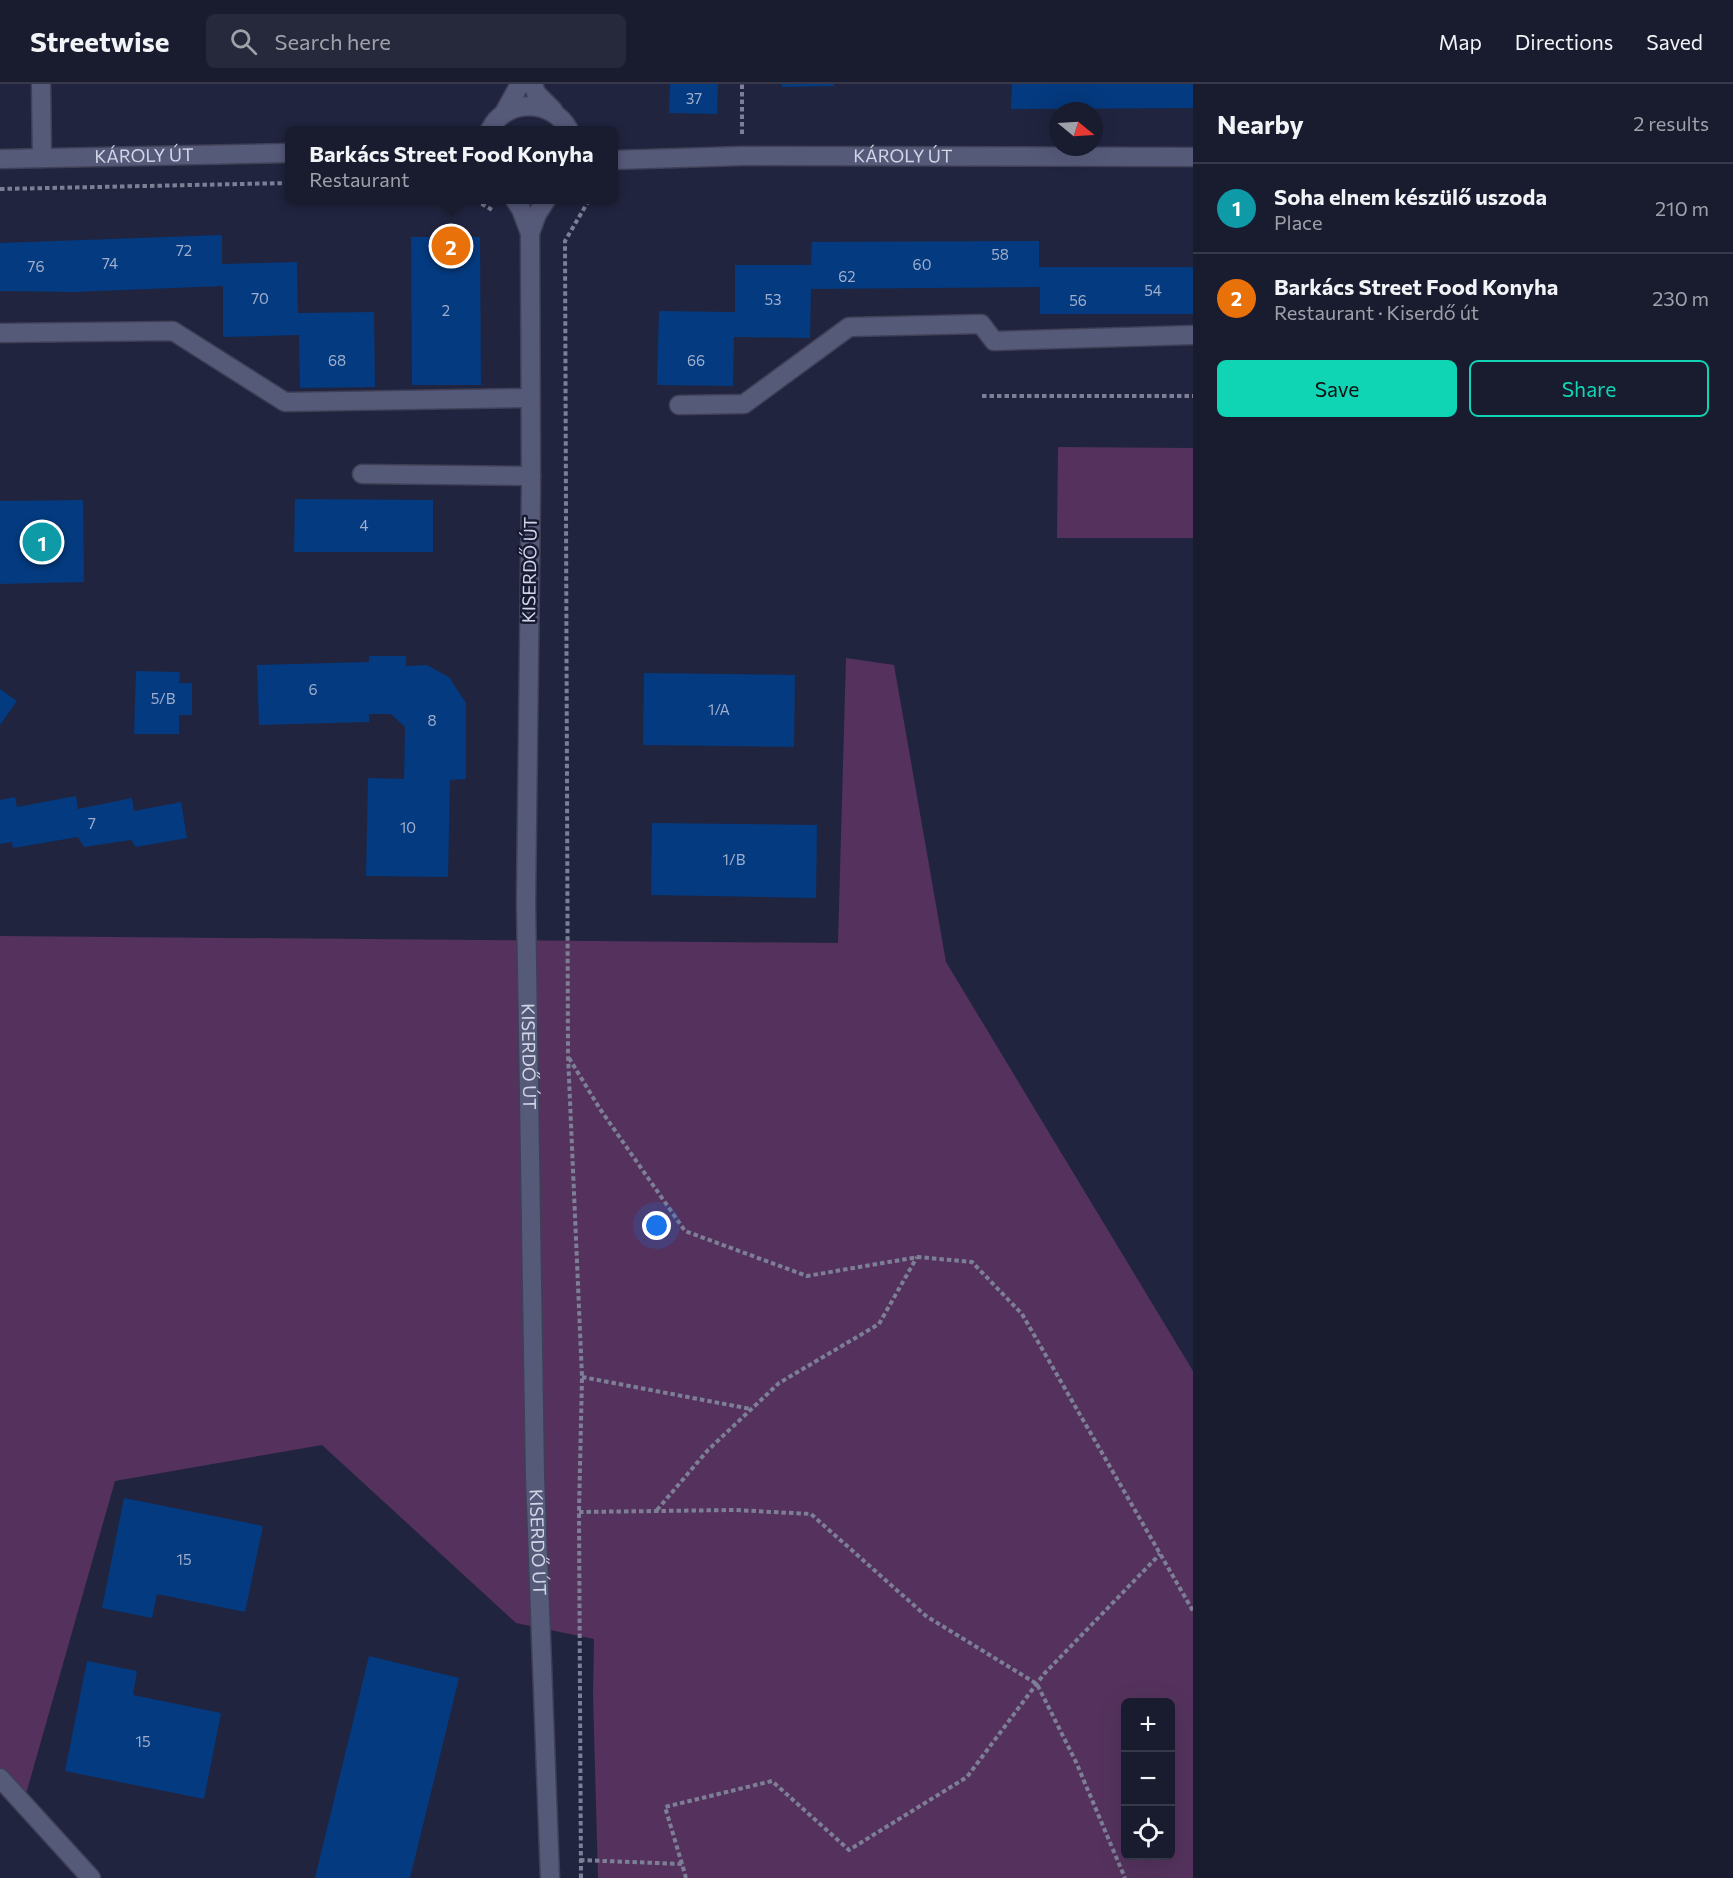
<!DOCTYPE html>
<meta charset="utf-8">
<style>
:root{--surface:#191b2f;--page:#26283b;--text:#f1f3f6;--muted:#9fa1aa;--line:#37394b;--accent:#10d5b4}
body{margin:0;font-family:Commissioner,sans-serif;background:var(--page);color:var(--text)}
.controls{position:absolute;right:18px;bottom:18px;display:grid;overflow:hidden;border-radius:9px;box-shadow:0 6px 24px #0002}
.controls button{width:54px;height:54px;display:grid;place-items:center;padding:0;border:0;border-bottom:2px solid var(--line);background:var(--surface);color:var(--text);font:30px sans-serif}
.compass{position:absolute;left:1049px;top:18px;width:54px;height:54px;border-radius:50%;background:var(--surface);box-shadow:0 6px 24px #0002;rotate:108deg}
.you{position:absolute;left:657px;top:1142px;width:21px;height:21px;margin:-15px;border:4px solid #fff;border-radius:50%;background:#1a73e8;box-shadow:0 0 0 9px #1a73e833}
.badge{display:grid;place-items:center;width:39px;height:39px;border-radius:50%;background:var(--accent);color:#fff;font-size:20px;font-weight:700}
.pin{position:absolute;translate:-50% -50%;border:3px solid #fff;box-shadow:0 2px 6px #0006}
.popup{position:absolute;left:285px;top:42px;width:333px;height:78px;box-sizing:border-box;display:grid;place-content:center;border-radius:9px;background:var(--surface);filter:drop-shadow(0 2px 4px #0005);font-size:20px;white-space:nowrap;color:var(--muted)}
.popup b{font-size:22px;color:var(--text)}
.popup::after{content:'';position:absolute;left:50%;top:100%;margin-left:-12px;border:12px solid transparent;border-top-color:var(--surface)}
.list{margin:0;padding:0;list-style:none}
h2{display:flex;justify-content:space-between;align-items:center;height:78px;margin:0;padding:0 24px;font-size:26px}
h2 small{font-size:20px;font-weight:400;color:var(--muted)}
.list li{display:grid;grid-template-columns:39px 1fr auto;gap:18px;align-items:center;box-sizing:border-box;height:90px;padding:0 24px;border-top:2px solid var(--line)}
.list b{display:block;font-size:22px;white-space:nowrap}
.list p{margin:0;font-size:20px;white-space:nowrap;color:var(--muted)}
.list em{font-size:20px;font-style:normal;color:var(--muted)}
.actions{display:flex;gap:12px;padding:18px 24px}
.actions a{flex:1;padding:14px 0;border:2px solid var(--accent);border-radius:9px;text-align:center;font-size:21px;color:var(--accent)}
.actions .main{background:var(--accent);color:#111}
.icon{flex:none;width:33px;height:33px;fill:none;stroke:currentColor;stroke-width:2;stroke-linecap:round;stroke-linejoin:round}
.map{position:relative;flex:none;width:1193px;height:1794px;overflow:hidden}
header{display:flex;align-items:center;gap:36px;box-sizing:border-box;height:84px;padding:0 30px;background:var(--surface);border-bottom:2px solid var(--line)}
header strong{font-size:28px}
nav{display:flex;gap:33px;margin-inline-start:auto;font-size:21px}
.search{width:420px;height:54px;background:var(--page);display:flex;align-items:center;gap:15px;box-sizing:border-box;padding:0 21px;border-radius:9px;color:var(--muted);font-size:22px}
main{display:flex}
aside{flex:1;background:var(--surface)}
.map>svg:first-child{display:block}
</style>
<header>
<strong>Streetwise</strong>
<div class="search"><svg class="icon" aria-label="search" viewBox="0 0 24 24"><circle cx="10" cy="10" r="6"/><path d="M15 15l6 6"/></svg>Search here</div>
<nav><a>Map</a><a>Directions</a><a>Saved</a></nav>
</header>
<main>
<div class="map">
<svg width="1193" height="1794" viewBox="0 0 1193 1794">
<rect width="100%" height="100%" fill="#21243f"/>
<g fill="#54325d" fill-rule="evenodd">
<polygon points="1058,363 1193,364 1193,454 1057,454"/>
<path d="M846 574 894 581 946 878 1193 1287V1794H598L593 1610 594 1555 516 1539 322 1361 115 1397 24 1717 0 1698V852L838 859ZM1126 1618H1170V1772H1126Z"/>
</g>
<g fill="#043a7f">
<polygon points="670,0 718,0 717,30 669,29"/>
<polygon points="782,0 834,0 834,2 782,3"/>
<polygon points="1012,0 1193,0 1193,24 1011,25"/>
<polygon points="222,151 222,180 297,178 298,229 374,228 375,303 300,304 299,251 223,253 223,202 73,208 0,207 0,159"/>
<polygon points="411,153 480,153 481,301 412,301"/>
<polygon points="1039,157 1039,183 1193,183 1193,230 1040,230 1040,203 811,205 810,254 734,253 733,302 657,301 659,227 735,228 735,181 811,181 812,158"/>
<polygon points="295,415 433,416 433,468 294,468"/>
<polygon points="83,416 84,498 0,500 0,417"/>
<polygon points="369,572 406,572 406,582 427,581 449,593 466,619 466,695 450,696 448,793 366,792 368,694 404,695 405,643 391,630 369,630 369,638 259,641 257,581 369,578"/>
<polygon points="136,587 180,588 179,599 192,599 192,631 179,631 179,650 134,650"/>
<polygon points="644,589 795,591 794,663 643,661"/>
<polygon points="0,605 17,617 0,641"/>
<polygon points="76,712 78,725 132,714 134,727 181,718 187,754 136,763 131,756 84,763 78,753 13,764 12,758 0,760 0,716 15,713 17,723"/>
<polygon points="652,739 817,741 816,814 651,811"/>
<polygon points="124,1414 263,1442 245,1528 157,1510 152,1534 102,1524"/>
<polygon points="369,1572 459,1594 410,1794 315,1794"/>
<polygon points="87,1577 137,1587 133,1611 221,1629 204,1715 65,1687"/>
</g>
<g fill="none" stroke-linecap="round" stroke-linejoin="round">
<g stroke="#3f4057" stroke-width="21">
<g id="minor">
<polyline points="41,0 42,74"/>
<polyline points="533,0 536,9 553,26"/>
<polyline points="504,29 520,0"/>
<path d="M490 46C505 14 553 15 569 46"/>
<path id="s1" d="M0 75 289 69"/>
<path id="s2" d="M613 76 742 72 1193 73"/>
<path id="s3" d="M515 116 521 125 530 149 531 403 526 818 535 1393 550 1794"/>
<polyline points="530,149 537,130 546,116"/>
<polyline points="0,249 173,247 285,318 530,314"/>
<polyline points="679,321 744,320 849,243 981,240 994,257 1193,251"/>
<polyline points="362,390 531,392"/>
<polyline points="0,1694 91,1794"/>
</g>
</g>
<g stroke="#7c7f95" stroke-width="4" stroke-dasharray="4.5 3" stroke-linecap="butt">
<polyline points="742,50 742,0"/>
<polyline points="0,105 289,99"/>
<polyline points="475,116 494,127"/>
<polyline points="982,312 1193,312"/>
<polyline points="569,974 600,1025 685,1147 807,1192 918,1173 972,1178 1022,1230 1193,1527"/>
<polyline points="582,1293 751,1325"/>
<polyline points="657,1426 708,1366 779,1299 879,1240 917,1173"/>
<polyline points="579,1428 735,1426 811,1430 926,1532 1037,1600 1076,1678 1125,1794"/>
<polyline points="580,1776 682,1780 686,1794"/>
<polyline points="682,1780 665,1723 772,1697 849,1766 967,1693 1044,1590 1160,1470"/>
<polyline points="581,1794 579,1428 582,1293 568,971 565,157 589,116"/>
</g>
<use href="#minor" stroke="#565a79" stroke-width="18"/>
</g>
<g text-anchor="middle" stroke-width="5" stroke-linejoin="round" paint-order="stroke">
<g font-size="15" fill="#9eaecd">
<text x="694" y="20">37</text>
<text x="184" y="172">72</text>
<text x="1000" y="176">58</text>
<text x="110" y="185">74</text>
<text x="922" y="186">60</text>
<text x="36" y="188">76</text>
<text x="847" y="198">62</text>
<text x="1153" y="212">54</text>
<text x="260" y="220">70</text>
<text x="773" y="221">53</text>
<text x="1078" y="222">56</text>
<text x="446" y="232">2</text>
<text x="337" y="282">68</text>
<text x="696" y="282">66</text>
<text x="364" y="447">4</text>
<text x="313" y="611">6</text>
<text x="163" y="620">5/B</text>
<text x="719" y="631">1/A</text>
<text x="432" y="642">8</text>
<text x="92" y="745">7</text>
<text x="408" y="749">10</text>
<text x="734" y="781">1/B</text>
<text x="184" y="1481">15</text>
<text x="143" y="1663">15</text>
</g>
<g font-size="18" fill="#d2d5e7" stroke="#181a34">
<text dy="6" stroke="none"><textPath href="#s1" startOffset="144">KÁROLY ÚT</textPath></text>
<text dy="6" stroke="none"><textPath href="#s2" startOffset="290">KÁROLY ÚT</textPath></text>
<text transform="translate(530 486) rotate(-89)" y="6">KISERDŐ ÚT</text>
<text dy="6" stroke="none"><textPath href="#s3" startOffset="860">KISERDŐ ÚT</textPath></text>
<text dy="6" stroke="none"><textPath href="#s3" startOffset="1346">KISERDŐ ÚT</textPath></text>
</g>
</g>
</svg>
<div class="controls">
<button>+</button>
<button>−</button>
<button><svg class="icon" aria-label="locate" viewBox="0 0 24 24"><circle cx="12" cy="12" r="6"/><path d="M12 2v4M12 18v4M2 12h4M18 12h4"/></svg></button>
</div>
<svg class="compass" viewBox="-18 -18 36 36"><path d="M0-13l5 13h-10z" fill="#e53935"/><path d="M0 13l5-13h-10z" fill="#9fa1aa"/></svg>
<div class="you"></div>
<div class="pin badge" style="left:42px;top:458px;background:#0f9aa8">1</div>
<div class="pin badge" style="left:451px;top:162px;background:#e8710a">2</div>
<div class="popup"><b>Barkács Street Food Konyha</b>Restaurant</div>
</div>
<aside>
<h2>Nearby<small>2 results</small></h2>
<ul class="list">
<li><span class="badge" style="background:#0f9aa8">1</span><div><b>Soha elnem készülő uszoda</b><p>Place</p></div><em>210 m</em></li>
<li><span class="badge" style="background:#e8710a">2</span><div><b>Barkács Street Food Konyha</b><p>Restaurant · Kiserdő út</p></div><em>230 m</em></li>
</ul>
<div class="actions"><a class="main">Save</a><a>Share</a></div>
</aside>
</main>
